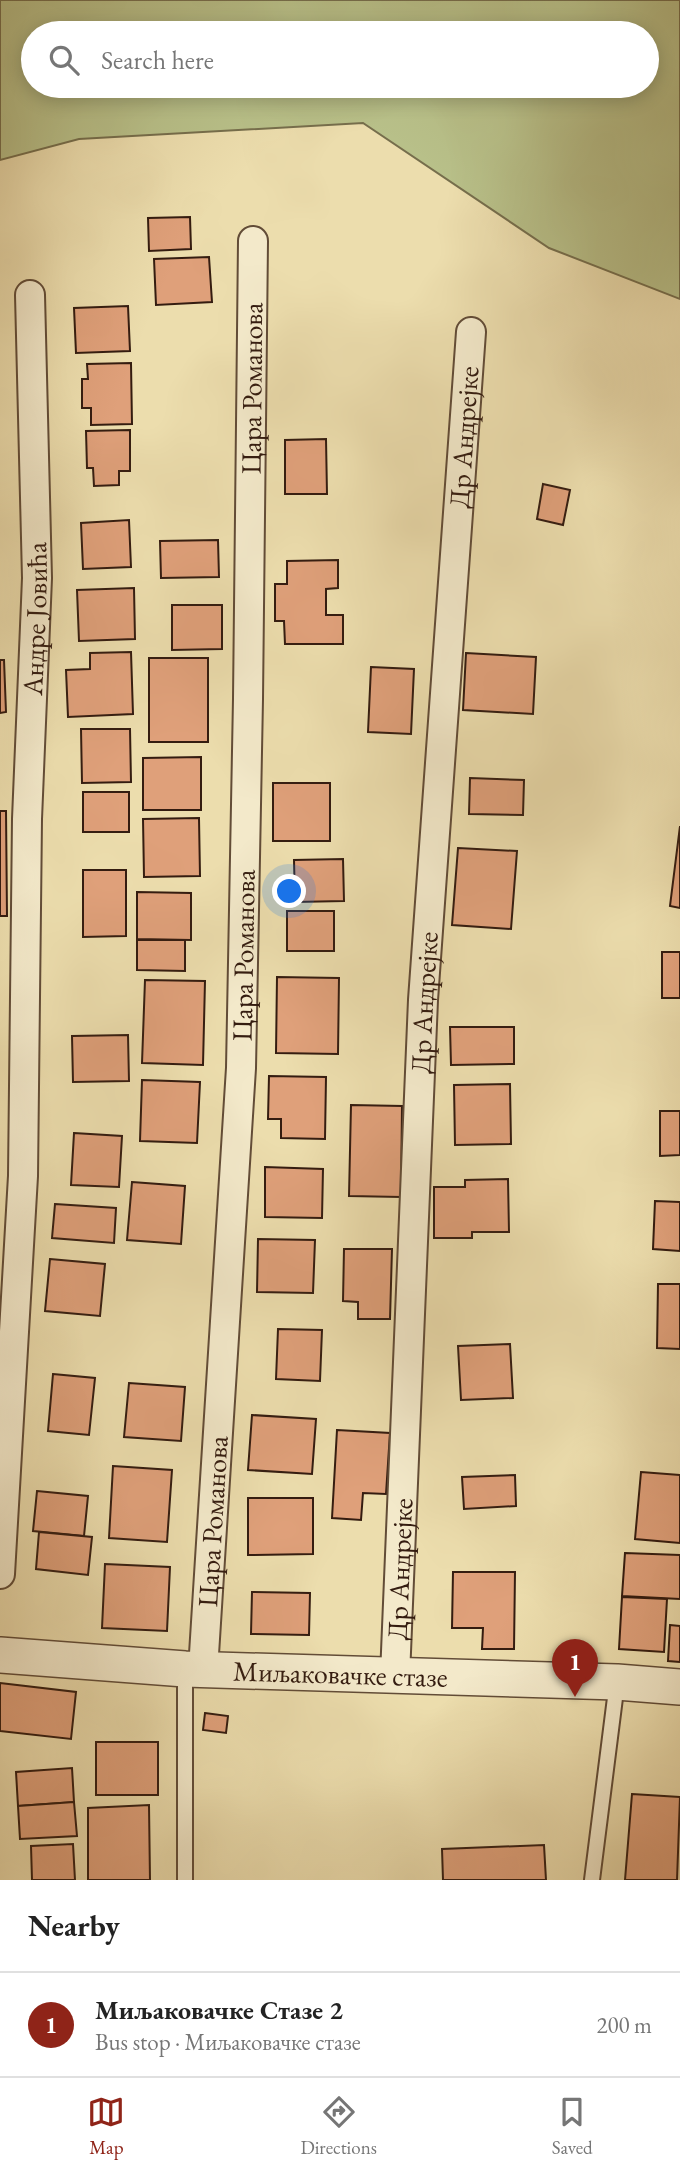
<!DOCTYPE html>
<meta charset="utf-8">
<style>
:root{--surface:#fff;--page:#f2f2f2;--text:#222;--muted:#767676;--line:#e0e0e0;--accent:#8f2418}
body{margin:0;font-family:"EB Garamond",serif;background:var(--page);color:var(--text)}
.you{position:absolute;left:290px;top:892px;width:24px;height:24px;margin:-18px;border:5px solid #fff;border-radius:50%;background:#1a73e8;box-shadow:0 0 0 10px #1a73e833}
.badge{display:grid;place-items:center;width:46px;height:46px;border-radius:50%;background:var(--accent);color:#fff;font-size:23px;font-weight:700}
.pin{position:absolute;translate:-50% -58px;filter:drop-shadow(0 2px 4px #0008)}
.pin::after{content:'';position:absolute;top:37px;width:24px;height:21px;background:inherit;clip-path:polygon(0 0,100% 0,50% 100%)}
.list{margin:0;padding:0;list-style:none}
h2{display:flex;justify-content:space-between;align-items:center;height:91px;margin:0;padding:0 28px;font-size:30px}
h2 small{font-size:23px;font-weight:400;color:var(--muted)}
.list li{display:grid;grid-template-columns:46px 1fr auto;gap:21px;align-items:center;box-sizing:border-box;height:105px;padding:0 28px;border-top:2px solid var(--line)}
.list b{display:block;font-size:26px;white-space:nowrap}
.list p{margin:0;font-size:23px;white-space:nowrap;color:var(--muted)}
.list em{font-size:23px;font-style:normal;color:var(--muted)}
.icon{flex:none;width:38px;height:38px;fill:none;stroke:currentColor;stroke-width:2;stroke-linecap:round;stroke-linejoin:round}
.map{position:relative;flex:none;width:680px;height:1880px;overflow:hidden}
.search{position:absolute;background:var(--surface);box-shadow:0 4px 18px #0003;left:21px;right:21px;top:21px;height:77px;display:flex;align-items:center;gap:18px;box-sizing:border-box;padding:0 24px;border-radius:38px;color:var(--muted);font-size:26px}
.sheet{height:196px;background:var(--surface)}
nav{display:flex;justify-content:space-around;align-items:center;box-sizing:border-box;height:98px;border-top:2px solid var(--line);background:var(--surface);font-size:19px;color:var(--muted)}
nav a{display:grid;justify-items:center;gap:4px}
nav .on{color:var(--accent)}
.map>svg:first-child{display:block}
</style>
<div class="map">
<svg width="680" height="1880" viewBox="0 0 680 1880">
<rect width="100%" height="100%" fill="#ecddad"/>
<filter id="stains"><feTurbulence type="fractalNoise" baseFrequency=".00286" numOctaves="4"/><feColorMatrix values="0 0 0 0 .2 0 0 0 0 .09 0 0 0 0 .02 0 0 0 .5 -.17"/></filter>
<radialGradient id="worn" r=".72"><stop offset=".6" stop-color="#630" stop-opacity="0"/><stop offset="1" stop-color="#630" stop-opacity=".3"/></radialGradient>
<path fill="#b8c089" stroke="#766e4c" stroke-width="2" fill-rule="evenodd" d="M0 0H680V299L549 248 363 123 79 139 0 160ZM647 33V86H33V33Z"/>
<g fill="#dfa07a" stroke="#341c10" stroke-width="2">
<polygon points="190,217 191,249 149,251 148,218"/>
<polygon points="209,257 212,302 156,305 154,259"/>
<polygon points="128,306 130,351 76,353 74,308"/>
<polygon points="131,363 132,424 91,425 91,408 82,408 82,379 88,379 87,364"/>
<polygon points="130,430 130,471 119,471 119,485 94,486 93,468 87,468 86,431"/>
<polygon points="326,439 327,494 285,494 285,440"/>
<polygon points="543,484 570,490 563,525 537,519"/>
<polygon points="129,520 131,567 83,569 81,523"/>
<polygon points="218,540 219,577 161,578 160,541"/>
<polygon points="338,560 338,588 326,589 326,615 343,615 343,644 285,644 284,621 275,621 275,584 287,584 287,561"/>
<polygon points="134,588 135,639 79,641 77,590"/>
<polygon points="172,605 222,605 222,649 172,650"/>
<polygon points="131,652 133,714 68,717 66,670 90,669 90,653"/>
<polygon points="466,653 536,657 533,714 463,710"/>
<rect x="149" y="658" width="59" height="84"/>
<polygon points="0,660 4,660 6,712 0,713"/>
<polygon points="371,667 414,669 411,734 368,732"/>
<polygon points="81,729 130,729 131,782 82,783"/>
<polygon points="201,757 201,810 143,810 143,758"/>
<polygon points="470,778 524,780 523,815 469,814"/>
<rect x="273" y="783" width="57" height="58"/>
<rect x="83" y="792" width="46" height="40"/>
<polygon points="0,811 6,811 7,916 0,916"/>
<polygon points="199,818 200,876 144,877 143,819"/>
<polygon points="680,826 680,908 670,906"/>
<polygon points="458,848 517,851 511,929 452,925"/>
<polygon points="343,859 344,901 295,902 294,860"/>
<polygon points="83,870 126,870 126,936 83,937"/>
<polygon points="137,892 191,893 191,940 137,939"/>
<rect x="287" y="911" width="47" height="40"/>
<polygon points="137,940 185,940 185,971 137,970"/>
<rect x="662" y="952" width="18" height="46"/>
<polygon points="277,977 339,978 338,1054 276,1053"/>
<polygon points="145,980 205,981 203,1065 142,1063"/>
<polygon points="450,1027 514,1027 514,1064 451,1065"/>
<polygon points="128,1035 129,1081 73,1082 72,1036"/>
<polygon points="269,1076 326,1077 325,1139 281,1138 281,1119 268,1119"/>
<polygon points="142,1080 200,1082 197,1143 140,1141"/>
<polygon points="510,1084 511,1144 455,1145 454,1085"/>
<polygon points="351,1105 402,1106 401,1197 349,1196"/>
<polygon points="660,1111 680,1111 680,1155 660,1156"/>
<polygon points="74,1133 122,1136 119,1187 71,1185"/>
<polygon points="265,1167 323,1169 322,1218 265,1217"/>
<polygon points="508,1179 509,1232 472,1232 472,1238 434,1238 434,1187 465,1187 465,1180"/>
<polygon points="132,1182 185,1186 181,1244 127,1240"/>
<polygon points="655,1201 680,1202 680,1251 653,1249"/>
<polygon points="55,1204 116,1208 114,1243 52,1238"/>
<polygon points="258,1239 315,1240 313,1293 257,1292"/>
<polygon points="344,1249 392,1249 390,1319 358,1319 358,1302 343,1301"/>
<polygon points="50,1259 105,1264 100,1316 45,1311"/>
<polygon points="658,1284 680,1284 680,1349 657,1348"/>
<polygon points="278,1329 322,1330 320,1381 276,1379"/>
<polygon points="510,1344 513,1398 461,1400 458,1346"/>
<polygon points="53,1374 95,1378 89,1435 48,1431"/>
<polygon points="129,1383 185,1387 181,1441 124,1437"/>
<polygon points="252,1415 316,1419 312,1474 248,1470"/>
<polygon points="337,1430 390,1433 386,1494 363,1493 361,1520 332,1518"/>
<polygon points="113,1466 172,1470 167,1542 109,1538"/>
<polygon points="641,1472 680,1475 680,1543 635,1539"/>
<polygon points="515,1475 516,1506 464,1509 462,1477"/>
<polygon points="37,1491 88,1496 84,1536 33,1531"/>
<polygon points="248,1498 313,1498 313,1554 248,1555"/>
<polygon points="39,1532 92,1537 88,1575 36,1569"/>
<polygon points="625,1553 680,1555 680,1599 622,1596"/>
<polygon points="105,1564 170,1567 167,1631 102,1628"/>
<polygon points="453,1572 515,1572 514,1649 482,1649 483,1628 452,1628"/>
<polygon points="252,1592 310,1593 309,1635 251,1634"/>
<polygon points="622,1597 667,1599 664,1652 619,1649"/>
<polygon points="670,1625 680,1626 680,1662 668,1661"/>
<polygon points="0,1683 76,1692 71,1739 0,1731"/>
<polygon points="205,1713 228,1716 226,1733 203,1730"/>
<rect x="96" y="1742" width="62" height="53"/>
<polygon points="72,1768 74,1802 18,1806 16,1772"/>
<polygon points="632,1794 680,1797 677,1880 625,1880"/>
<polygon points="74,1802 77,1836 20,1839 18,1806"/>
<polygon points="149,1805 150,1880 88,1880 88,1808"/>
<polygon points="73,1844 75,1880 32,1880 31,1846"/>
<polygon points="544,1845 546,1880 443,1880 442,1849"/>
</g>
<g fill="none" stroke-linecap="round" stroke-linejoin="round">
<g stroke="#624c37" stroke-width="18">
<g id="service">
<polyline points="185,1880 185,1669"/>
<polyline points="592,1880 617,1682"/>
</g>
</g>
<g stroke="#624c37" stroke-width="32">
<g id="minor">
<path id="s1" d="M0 1574 23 1176 27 819 37 578 30 295"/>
<path id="s2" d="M203 1670 241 1068 248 699 253 241"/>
<path id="s3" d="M395 1676 423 1000 471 332"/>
</g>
</g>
<g stroke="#624c37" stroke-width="38">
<g id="tertiary">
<path id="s4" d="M0 1655 185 1669 617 1682 680 1687"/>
</g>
</g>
<use href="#service" stroke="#f3e9ca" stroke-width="14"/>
<use href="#minor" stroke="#f3e9ca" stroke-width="28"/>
<use href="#tertiary" stroke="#f3e9ca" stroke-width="35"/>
</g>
<g text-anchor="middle" stroke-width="5" stroke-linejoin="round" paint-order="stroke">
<g font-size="28" fill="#341c10" stroke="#f3e9ca">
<text dy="10" stroke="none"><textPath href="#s2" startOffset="1283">Цара Романова</textPath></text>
<text dy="10" stroke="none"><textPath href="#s3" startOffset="1241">Др Андрејке</textPath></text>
<text dy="10" stroke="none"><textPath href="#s1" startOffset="956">Андре Јовића</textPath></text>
<text dy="10" stroke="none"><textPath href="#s2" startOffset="716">Цара Романова</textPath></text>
<text dy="10" stroke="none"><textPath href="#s3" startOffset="674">Др Андрејке</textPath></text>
<text dy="10" stroke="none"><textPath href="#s2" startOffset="149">Цара Романова</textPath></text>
<text dy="10" stroke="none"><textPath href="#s3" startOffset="107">Др Андрејке</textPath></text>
<text dy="10" stroke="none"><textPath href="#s4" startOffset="341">Миљаковачке стазе</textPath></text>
</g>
</g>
<rect width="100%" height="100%" filter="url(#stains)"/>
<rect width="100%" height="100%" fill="url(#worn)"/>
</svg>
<div class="you"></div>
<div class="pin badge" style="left:575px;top:1697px">1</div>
<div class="search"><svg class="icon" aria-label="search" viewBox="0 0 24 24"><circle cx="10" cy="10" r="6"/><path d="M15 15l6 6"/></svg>Search here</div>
</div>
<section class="sheet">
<h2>Nearby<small></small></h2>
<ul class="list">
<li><span class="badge">1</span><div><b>Миљаковачке Стазе 2</b><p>Bus stop · Миљаковачке стазе</p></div><em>200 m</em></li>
</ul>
</section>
<nav>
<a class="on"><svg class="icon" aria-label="map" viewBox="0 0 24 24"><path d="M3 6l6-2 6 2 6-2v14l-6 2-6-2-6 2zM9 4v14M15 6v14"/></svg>Map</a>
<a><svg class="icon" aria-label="directions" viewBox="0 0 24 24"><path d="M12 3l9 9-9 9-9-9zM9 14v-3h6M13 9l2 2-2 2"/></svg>Directions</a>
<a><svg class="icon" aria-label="saved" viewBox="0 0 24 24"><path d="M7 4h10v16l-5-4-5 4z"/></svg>Saved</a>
</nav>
